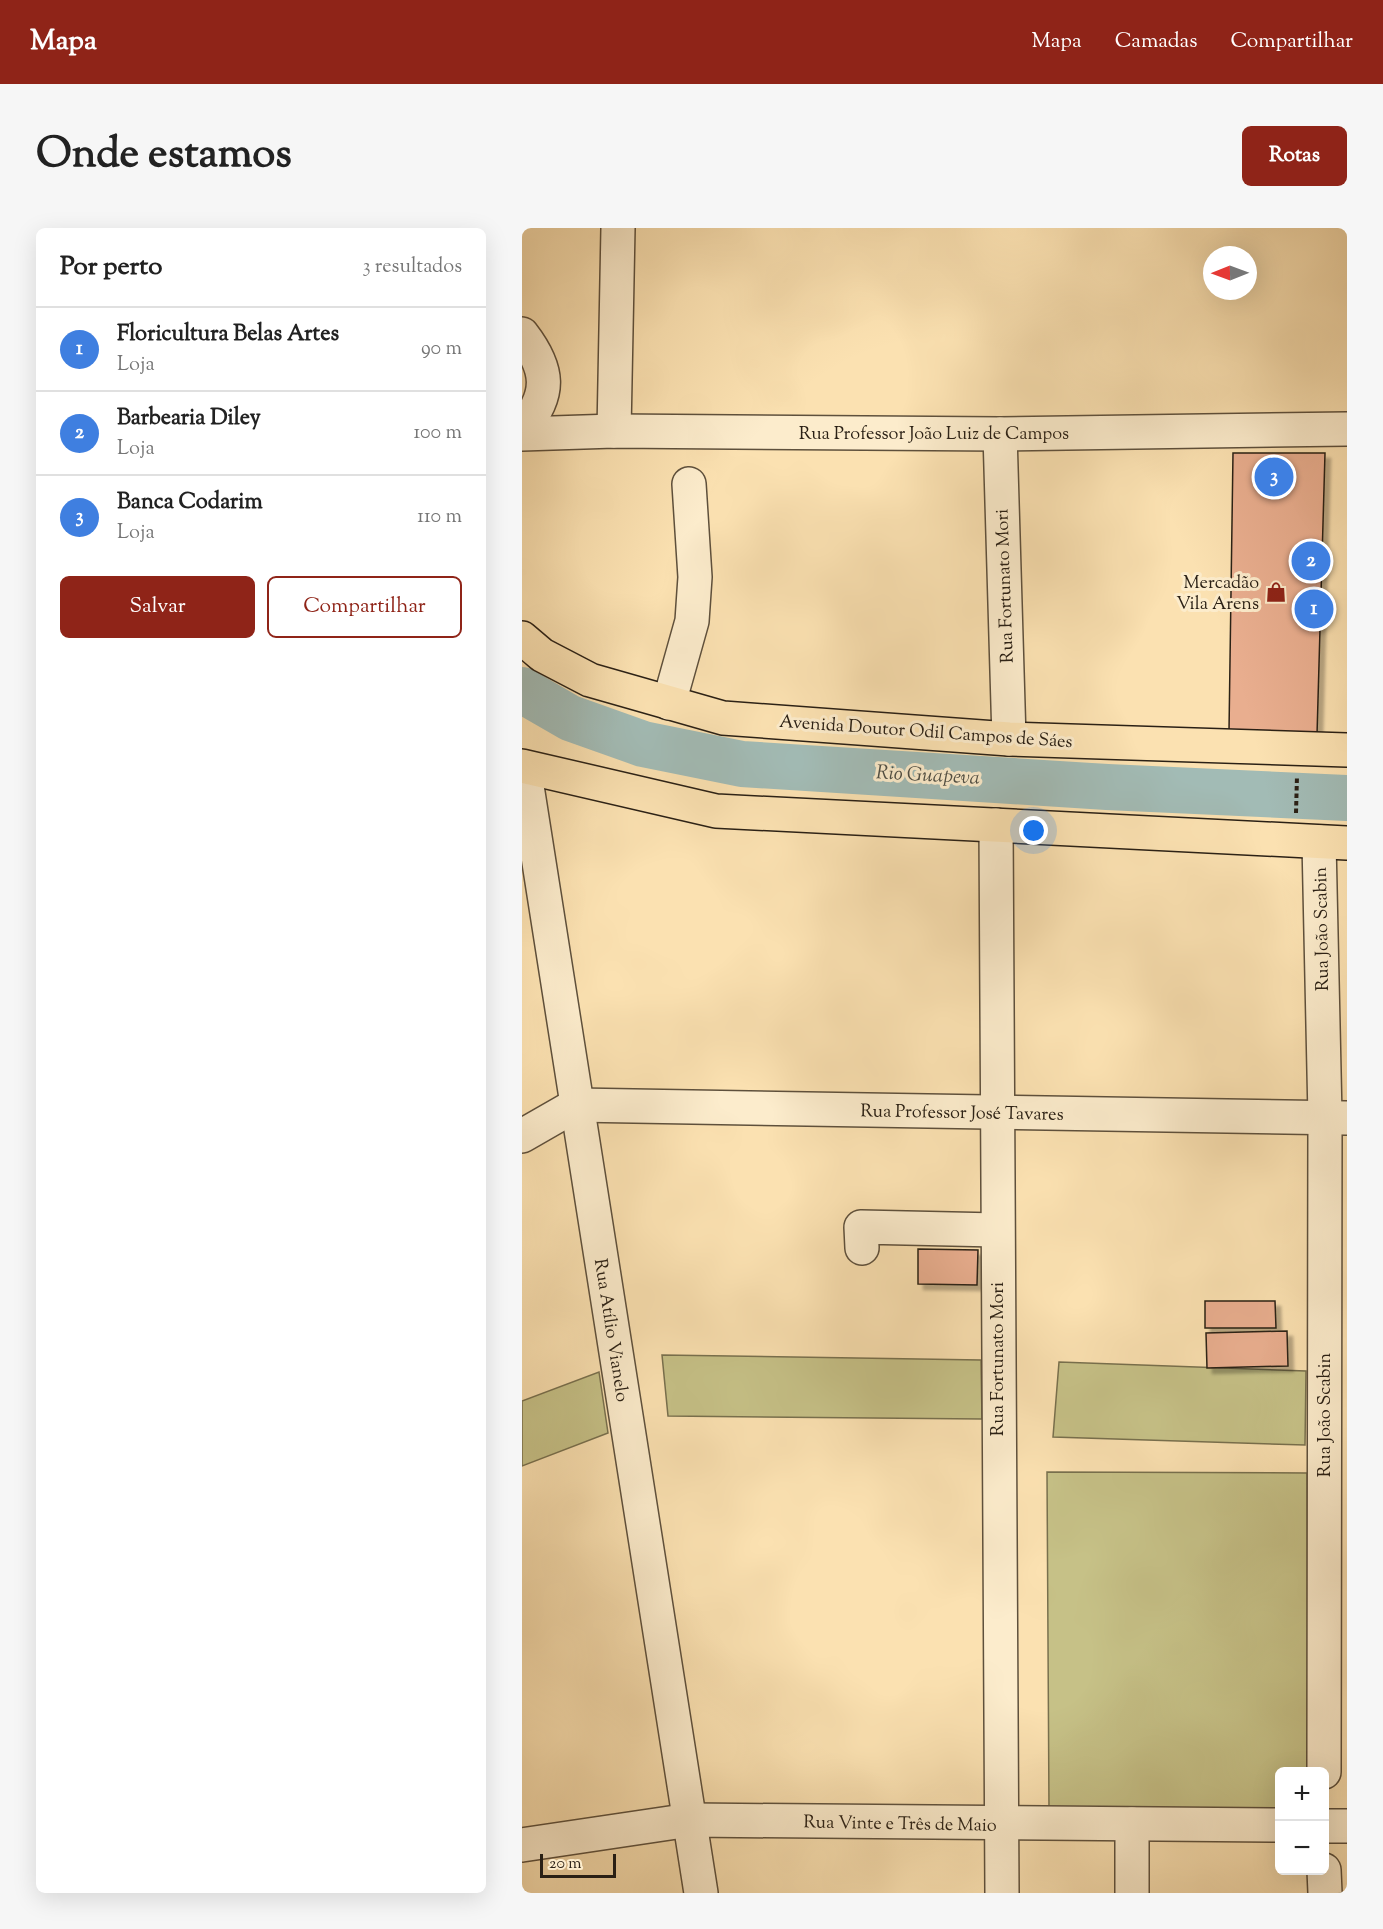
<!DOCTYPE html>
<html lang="pt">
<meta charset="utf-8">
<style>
:root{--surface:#fff;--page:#f6f6f6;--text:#222;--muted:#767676;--line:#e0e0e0;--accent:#8f2418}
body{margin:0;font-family:"Sorts Mill Goudy",serif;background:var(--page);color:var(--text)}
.controls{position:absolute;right:18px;bottom:18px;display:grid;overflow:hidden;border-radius:9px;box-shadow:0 6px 24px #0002}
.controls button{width:54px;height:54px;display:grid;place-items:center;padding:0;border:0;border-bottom:2px solid var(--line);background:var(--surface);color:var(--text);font:30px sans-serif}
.compass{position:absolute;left:681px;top:18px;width:54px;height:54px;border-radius:50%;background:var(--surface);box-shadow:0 6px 24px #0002;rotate:269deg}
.scale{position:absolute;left:18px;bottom:15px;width:76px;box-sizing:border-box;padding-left:6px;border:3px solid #2a2015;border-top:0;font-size:16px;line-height:21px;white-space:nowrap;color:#2a2015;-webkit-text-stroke:4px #fceccc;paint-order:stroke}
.you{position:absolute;left:512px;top:603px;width:21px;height:21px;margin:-15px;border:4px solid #fff;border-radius:50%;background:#1a73e8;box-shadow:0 0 0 9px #1a73e833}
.badge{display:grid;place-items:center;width:39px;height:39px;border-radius:50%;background:var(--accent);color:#fff;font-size:20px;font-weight:700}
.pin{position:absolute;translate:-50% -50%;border:3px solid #fff;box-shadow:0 2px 6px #0006}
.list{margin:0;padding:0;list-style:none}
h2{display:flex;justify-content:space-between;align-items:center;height:78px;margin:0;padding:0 24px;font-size:26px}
h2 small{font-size:20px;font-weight:400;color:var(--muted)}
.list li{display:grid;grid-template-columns:39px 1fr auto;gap:18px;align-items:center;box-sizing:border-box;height:84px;padding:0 24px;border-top:2px solid var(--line)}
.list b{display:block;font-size:22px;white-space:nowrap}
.list p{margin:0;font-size:20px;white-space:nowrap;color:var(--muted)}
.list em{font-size:20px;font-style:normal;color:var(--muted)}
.actions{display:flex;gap:12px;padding:18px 24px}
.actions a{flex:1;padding:14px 0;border:2px solid var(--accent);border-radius:9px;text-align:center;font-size:21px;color:var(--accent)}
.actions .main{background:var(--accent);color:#fff}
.map{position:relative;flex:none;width:825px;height:1665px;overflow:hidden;border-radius:9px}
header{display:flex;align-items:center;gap:36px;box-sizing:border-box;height:84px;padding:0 30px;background:var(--accent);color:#fff}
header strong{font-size:28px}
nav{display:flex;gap:33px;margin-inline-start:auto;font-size:21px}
.intro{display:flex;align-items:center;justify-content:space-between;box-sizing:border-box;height:144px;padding:0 36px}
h1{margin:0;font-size:42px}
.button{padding:15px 27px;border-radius:9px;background:var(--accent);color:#fff;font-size:21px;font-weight:700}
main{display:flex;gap:36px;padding:0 36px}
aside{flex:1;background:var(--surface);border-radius:9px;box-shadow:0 6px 24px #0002}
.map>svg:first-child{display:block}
</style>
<header>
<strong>Mapa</strong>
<nav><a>Mapa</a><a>Camadas</a><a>Compartilhar</a></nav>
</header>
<div class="intro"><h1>Onde estamos</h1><a class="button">Rotas</a></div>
<main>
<aside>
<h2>Por perto<small>3 resultados</small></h2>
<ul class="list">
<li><span class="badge" style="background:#3f7fe0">1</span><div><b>Floricultura Belas Artes</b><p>Loja</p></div><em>90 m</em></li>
<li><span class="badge" style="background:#3f7fe0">2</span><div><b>Barbearia Diley</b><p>Loja</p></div><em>100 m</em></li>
<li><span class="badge" style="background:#3f7fe0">3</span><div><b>Banca Codarim</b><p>Loja</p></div><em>110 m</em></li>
</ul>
<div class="actions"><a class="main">Salvar</a><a>Compartilhar</a></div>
</aside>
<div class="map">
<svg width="825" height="1665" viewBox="0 0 825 1665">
<defs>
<filter id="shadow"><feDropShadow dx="5.5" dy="5.5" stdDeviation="1.5" flood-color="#0004"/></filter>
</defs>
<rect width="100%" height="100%" fill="#fbe1b1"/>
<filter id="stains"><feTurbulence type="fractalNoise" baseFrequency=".00333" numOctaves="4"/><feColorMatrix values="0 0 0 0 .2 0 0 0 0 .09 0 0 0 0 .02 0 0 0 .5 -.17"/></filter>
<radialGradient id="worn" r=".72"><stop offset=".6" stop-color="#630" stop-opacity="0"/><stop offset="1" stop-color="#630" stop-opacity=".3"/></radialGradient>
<g fill="#c6c187" stroke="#78704e" stroke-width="1.5">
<polygon points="140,1127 459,1132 460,1191 146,1188"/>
<polygon points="537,1134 784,1143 783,1217 531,1209"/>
<polygon points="77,1144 86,1205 0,1238 0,1173"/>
<polygon points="525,1244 785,1245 786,1543 758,1544 757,1581 527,1582"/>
</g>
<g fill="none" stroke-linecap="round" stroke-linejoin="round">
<polyline stroke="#a2bbb5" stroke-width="46" points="0,462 48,490 121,516 220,536 585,559 825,570"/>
</g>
<g fill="#e9ae8f" stroke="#2a2015" stroke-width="1.5" filter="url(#shadow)">
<polygon points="711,225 803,225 795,507 707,503"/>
<polygon points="396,1021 456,1022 455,1057 396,1056"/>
<polygon points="683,1073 753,1073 754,1100 683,1100"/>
<polygon points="765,1103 766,1138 685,1140 684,1105"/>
</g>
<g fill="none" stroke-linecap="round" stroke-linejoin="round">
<g stroke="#5e503c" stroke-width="36">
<g id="minor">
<path d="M0 106C27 141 30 166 0 201"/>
<polyline points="92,203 96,0"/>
<polyline points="0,206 92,203 478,206 825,201"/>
<polyline points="478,206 487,511"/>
<polyline points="147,475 170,393 173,349 167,256"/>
<polyline points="2,539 179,1665"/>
<polyline points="474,597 480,1665"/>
<polyline points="797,614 803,889 802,1544"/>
<polyline points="0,908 54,877 824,890"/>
<polyline points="340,1020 339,999 475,1002"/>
<polyline points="610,1596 610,1665"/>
<polyline points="802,1598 825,1598"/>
<polyline points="0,1617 168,1592 758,1597"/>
<polyline points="802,1642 803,1665"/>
</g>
</g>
<g stroke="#2a2015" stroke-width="36">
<g id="major">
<polyline points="0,410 20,427 68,452 201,490 487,511 825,522"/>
<polyline points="0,538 194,583 825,615"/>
</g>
</g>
<polyline stroke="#2a2015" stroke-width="4" stroke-dasharray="4.5 3" stroke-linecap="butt" points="774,585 775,548"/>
<use href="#minor" stroke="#fceccc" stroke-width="33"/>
<use href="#major" stroke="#fbe1b1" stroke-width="33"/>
</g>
<defs>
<g id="shop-bare" transform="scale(1.62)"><path d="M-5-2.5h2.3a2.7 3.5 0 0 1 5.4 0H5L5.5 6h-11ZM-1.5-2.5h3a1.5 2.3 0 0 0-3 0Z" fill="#8f2418" stroke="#fceccc" stroke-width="2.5" paint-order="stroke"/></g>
</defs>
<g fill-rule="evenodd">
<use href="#shop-bare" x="754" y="364"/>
</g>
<g text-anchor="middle" stroke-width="6" stroke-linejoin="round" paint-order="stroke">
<g font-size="18" fill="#2a2015" stroke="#fceccc">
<text x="412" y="211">Rua Professor João Luiz de Campos</text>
<text transform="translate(482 358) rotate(-92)" y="6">Rua Fortunato Mori</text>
<text transform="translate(404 503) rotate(4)" y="6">Avenida Doutor Odil Campos de Sáes</text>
<text transform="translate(799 701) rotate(-91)" y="6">Rua João Scabin</text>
<text transform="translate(440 884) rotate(1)" y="6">Rua Professor José Tavares</text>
<text transform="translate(90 1102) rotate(81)" y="6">Rua Atílio Vianelo</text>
<text transform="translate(475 1131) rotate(-90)" y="6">Rua Fortunato Mori</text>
<text transform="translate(802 1187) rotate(-90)" y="6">Rua João Scabin</text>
<text transform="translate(378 1595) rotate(1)" y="6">Rua Vinte e Três de Maio</text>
</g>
<g font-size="18" fill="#2a2015" stroke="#fceccc" text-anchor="end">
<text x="737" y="360">Mercadão<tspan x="737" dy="21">Vila Arens</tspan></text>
</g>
<g font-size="20" font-style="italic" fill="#4e4e45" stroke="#fceccc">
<text transform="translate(406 546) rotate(3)" y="7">Rio Guapeva</text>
</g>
</g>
<rect width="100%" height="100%" filter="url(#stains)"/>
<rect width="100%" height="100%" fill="url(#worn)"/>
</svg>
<div class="controls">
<button>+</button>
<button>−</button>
</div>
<svg class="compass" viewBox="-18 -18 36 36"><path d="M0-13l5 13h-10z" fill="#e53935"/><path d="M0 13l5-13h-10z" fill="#767676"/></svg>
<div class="scale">20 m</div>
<div class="you"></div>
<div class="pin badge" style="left:792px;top:381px;background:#3f7fe0">1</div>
<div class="pin badge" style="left:789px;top:333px;background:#3f7fe0">2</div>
<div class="pin badge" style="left:752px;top:249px;background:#3f7fe0">3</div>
</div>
</main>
